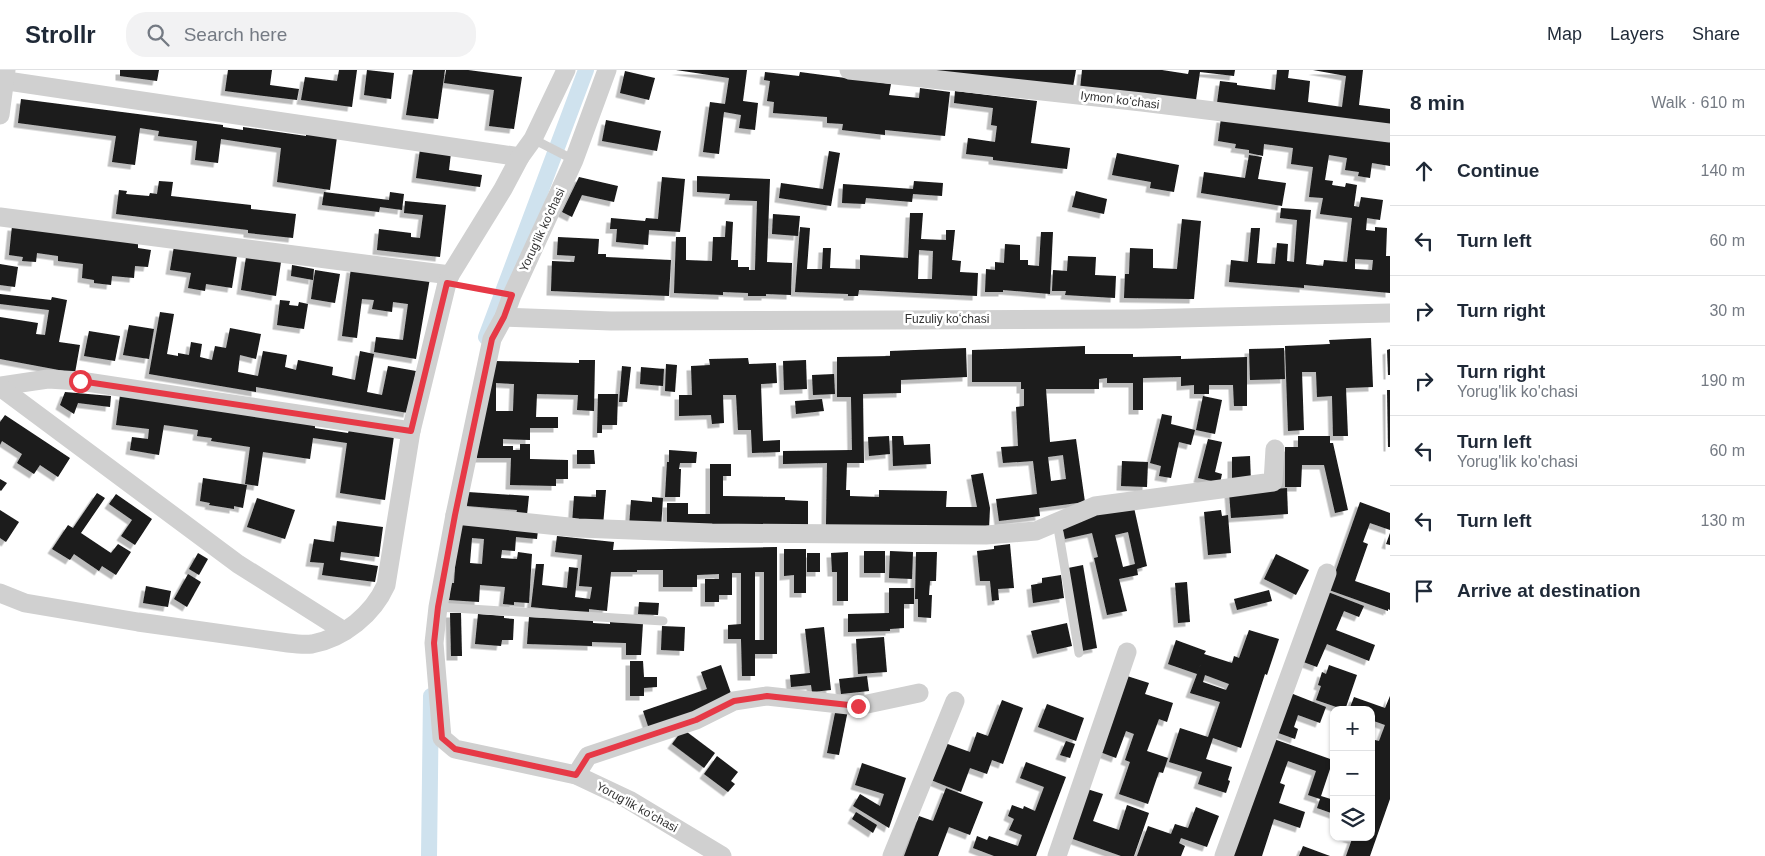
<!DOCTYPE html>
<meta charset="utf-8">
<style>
:root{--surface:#fff;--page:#f2f2f3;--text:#1f2937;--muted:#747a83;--line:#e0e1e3}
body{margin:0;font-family:Arial,sans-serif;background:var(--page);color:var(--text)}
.controls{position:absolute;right:15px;bottom:15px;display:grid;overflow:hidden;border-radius:10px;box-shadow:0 1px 4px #0004}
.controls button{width:45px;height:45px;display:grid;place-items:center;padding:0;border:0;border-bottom:1px solid var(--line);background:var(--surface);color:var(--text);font:25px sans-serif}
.stop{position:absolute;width:15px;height:15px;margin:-11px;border:4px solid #e63946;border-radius:50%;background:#fff}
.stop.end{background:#e63946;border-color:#fff;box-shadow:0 1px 5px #0008}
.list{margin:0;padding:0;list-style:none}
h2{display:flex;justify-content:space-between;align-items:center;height:65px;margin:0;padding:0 20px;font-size:21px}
h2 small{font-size:16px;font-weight:400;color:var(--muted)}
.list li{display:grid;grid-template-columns:32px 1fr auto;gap:15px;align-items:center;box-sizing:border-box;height:70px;padding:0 20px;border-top:1px solid var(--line)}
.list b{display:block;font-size:19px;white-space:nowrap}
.list p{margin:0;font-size:16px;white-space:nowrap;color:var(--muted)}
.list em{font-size:16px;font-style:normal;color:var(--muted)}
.icon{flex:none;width:28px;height:28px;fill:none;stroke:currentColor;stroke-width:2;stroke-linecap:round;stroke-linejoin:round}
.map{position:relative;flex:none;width:1390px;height:786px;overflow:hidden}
header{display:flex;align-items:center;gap:30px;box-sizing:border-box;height:70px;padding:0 25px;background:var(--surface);border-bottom:1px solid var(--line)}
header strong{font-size:24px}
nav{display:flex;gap:28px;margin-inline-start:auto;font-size:18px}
.search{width:350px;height:45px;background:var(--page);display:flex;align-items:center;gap:12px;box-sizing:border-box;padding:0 18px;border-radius:20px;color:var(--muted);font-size:19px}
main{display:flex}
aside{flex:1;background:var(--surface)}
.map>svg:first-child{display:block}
</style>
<header>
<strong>Strollr</strong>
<div class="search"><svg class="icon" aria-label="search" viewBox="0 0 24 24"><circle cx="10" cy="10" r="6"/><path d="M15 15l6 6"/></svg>Search here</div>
<nav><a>Map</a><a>Layers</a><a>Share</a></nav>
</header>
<main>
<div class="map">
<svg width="1390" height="786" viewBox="0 0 1390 786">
<defs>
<filter id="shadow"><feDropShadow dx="-4.5" dy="4.5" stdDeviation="0" flood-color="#0004"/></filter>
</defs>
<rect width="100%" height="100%" fill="#fff"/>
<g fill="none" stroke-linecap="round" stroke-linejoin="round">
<g stroke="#cfe2ee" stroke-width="16">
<polyline points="486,267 586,0"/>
<polyline points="429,786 431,626"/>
</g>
</g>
<g fill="#1a1a1a" fill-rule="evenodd" filter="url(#shadow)">
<polygon points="120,0 159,0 157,11 120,6"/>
<polygon points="228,0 272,0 270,15 299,19 297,30 225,21"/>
<polygon points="339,0 357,0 352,37 301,30 305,7 337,11"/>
<polygon points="367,0 394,3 391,29 364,25"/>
<polygon points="413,0 445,0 438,49 406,45"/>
<polygon points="446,0 468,0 522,7 514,59 489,56 494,20 444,13"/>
<polygon points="676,0 747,0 743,31 758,33 755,60 739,58 741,45 724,42 719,84 703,82 710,32 725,34 729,8"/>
<polygon points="911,0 1076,0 1073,17"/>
<polygon points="1082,0 1162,0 1188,4 1189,0 1235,0 1234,6 1200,2 1196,30 1080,20"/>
<polygon points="1277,0 1289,0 1288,8 1310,11 1308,32 1342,37 1346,6 1313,0 1363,0 1359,35 1390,39 1390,56 1217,33 1220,11 1237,13 1237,15 1275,20"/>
<polygon points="625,1 655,8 649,30 620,23"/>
<polygon points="765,2 799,6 800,2 891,14 889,25 919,28 920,18 950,22 945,66 885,60 885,65 842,60 843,54 827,53 827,47 773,43 774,32 767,31 770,11 764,10"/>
<polygon points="955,21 1037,31 1031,73 1070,78 1067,99 993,90 993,87 966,84 968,68 995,72 997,56 991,55 993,38 954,33"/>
<polygon points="21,29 223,55 223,57 243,60 243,57 306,66 306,63 337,67 330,120 277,112 281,78 221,69 218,93 195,90 197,71 158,66 159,61 140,58 135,95 112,92 116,66 18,53"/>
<path d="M1221 48 1390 72V96L1372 93 1370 108 1358 106 1359 102 1345 100 1347 88 1329 85 1325 110 1333 111 1332 115 1345 117 1346 113 1357 115 1354 136 1359 137 1361 127 1383 130 1380 150 1367 148 1366 160 1375 161V157L1387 158 1386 186H1390V223L1304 215V218L1229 212 1231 190 1248 192 1251 158H1260L1257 193 1275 194 1277 173 1288 174 1287 191 1294 192 1297 150 1280 148 1281 138 1311 140 1306 194 1323 196 1324 190 1347 192 1352 148 1320 144 1323 128 1309 127 1313 97 1291 94 1293 78 1264 74 1263 86 1249 83V80L1235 78 1236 74 1218 71ZM1355 189 1373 190 1372 200 1355 199Z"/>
<polygon points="606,50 661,61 657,81 602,71"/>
<polygon points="420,79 451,83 449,100 482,105 480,117 416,108"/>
<polygon points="829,81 840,83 831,136 779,128 781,113 823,119"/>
<polygon points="1117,83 1179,95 1174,122 1150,118 1151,112 1112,105"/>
<polygon points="1249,85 1262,87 1258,109 1286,113 1282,136 1201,123 1204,102 1245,108"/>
<polygon points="697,106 770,109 767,192 792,193 791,225 766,224 766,226 748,226 748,223 723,222 723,225 674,223 676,167 686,167 686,190 712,191 713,167 725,167 726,151 733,152 731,190 738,190 738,197 749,197 749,200 755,200 757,131 729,130 730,124 697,122"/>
<polygon points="579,107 618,116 614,132 582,125 572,147 562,142"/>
<polygon points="662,107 685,109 680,162 649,160 648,175 616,172 617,159 610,159 611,148 645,151 646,148 658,149"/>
<polygon points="159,111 173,112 171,126 251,135 251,139 296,144 293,168 248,163 248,160 116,144 119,120 127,121 126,124 149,126 150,123 157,124"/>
<polygon points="914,111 943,113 942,126 913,124 912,132 866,128 865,134 842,133 843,114 913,119"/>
<polygon points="1076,121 1107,129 1104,144 1072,137"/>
<polygon points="324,122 389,130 390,122 404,124 402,140 380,137 379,142 322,135"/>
<polygon points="405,131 446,135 440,187 377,180 379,159 411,163 411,167 420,168 423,145 404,143"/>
<path d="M910 143H923L921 169 946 170V160H955L952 190 961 191 960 202 978 203 977 226 859 220 858 226H848V224L795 222 800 157 810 158 807 199H822L823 178H831L830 198 860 199V185L908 188ZM919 180 933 181 932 209H918Z"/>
<polygon points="773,144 800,146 798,166 772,164"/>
<polygon points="1182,149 1201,151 1194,229 1124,228 1125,204 1129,204 1130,178 1153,179 1153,198 1177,199"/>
<polygon points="12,156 138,170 138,178 151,180 148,197 135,196 134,208 112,206 111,215 94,213 94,210 82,208 83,194 58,191 58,186 37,183 36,192 22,191 23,187 9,185"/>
<polygon points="1041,162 1053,162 1050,224 1003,220 1003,222 985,222 986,199 995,200 995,192 1004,193 1005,174 1020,175 1020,190 1028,190 1028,195 1039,196"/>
<polygon points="558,167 599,169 598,184 606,184 606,187 671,190 669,226 551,221 552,191 574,192 575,186 557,185"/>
<polygon points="174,176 237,186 232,218 206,214 205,221 188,218 191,203 170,200"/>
<polygon points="1068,186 1096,187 1095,205 1116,206 1115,228 1065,225 1066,221 1052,221 1053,200 1067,201"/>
<polygon points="246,187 281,192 276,226 241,220"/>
<polygon points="0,194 18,197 15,217 0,215"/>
<polygon points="292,195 314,199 313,210 291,206"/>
<polygon points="351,198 430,208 416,289 374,282 376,267 403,270 408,234 393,232 392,242 372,239 374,230 362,229 357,268 342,266"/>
<polygon points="315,200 340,204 335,233 311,229"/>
<polygon points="0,224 51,230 52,227 67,230 59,272 80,275 75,303 0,289 0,247 38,253 36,264 45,265 49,240 0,234"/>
<polygon points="280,230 290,231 289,235 298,236 299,232 308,234 304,259 277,255"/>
<polygon points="160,242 174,244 167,284 178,286 178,283 189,285 191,272 202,274 200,287 212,290 215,276 226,278 230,258 261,264 256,289 240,285 238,302 258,306 263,281 287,285 285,297 296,300 298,290 333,297 332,305 355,310 360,281 374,284 367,322 382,325 388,296 416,301 408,343 256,317 256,322 149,304"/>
<polygon points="129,255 154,259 149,289 123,285"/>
<polygon points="89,261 120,266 115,291 84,286"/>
<polygon points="1371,268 1373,317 1346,318 1348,366 1333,366 1332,326 1317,327 1316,302 1302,302 1304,360 1288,361 1285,276 1330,274 1329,270"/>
<path d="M1085 276V284H1133V287L1181 286V289L1247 287V336H1234L1233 315H1209V324H1194V315L1181 316V307L1143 308V340H1133V313H1107V308L1099 309V319H1046L1050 372 1076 369 1085 432 1039 438 1040 446 999 451 996 429 1037 424 1033 391 1003 393 1001 377 1018 376 1016 337 1024 336V319H1021V312H972V280ZM1063 385 1066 409 1051 411 1048 387Z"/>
<polygon points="966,278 967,307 901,310 901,323 863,324 864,393 847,393 846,420 850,420 850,426 879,427 879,420 947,421 946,437 977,437 971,405 983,403 990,438 989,459 826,455 827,393 783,394 783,381 852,380 851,327 837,327 837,287 890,286 890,281"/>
<polygon points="1284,278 1285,309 1250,310 1249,279"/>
<polygon points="1390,279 1390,305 1388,305 1387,280"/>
<polygon points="748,288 749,294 776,293 777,313 761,314 763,371 780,370 780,382 752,383 751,360 738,360 736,325 723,325 724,353 712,354 711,345 679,346 679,325 692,325 691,296 710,295 709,289"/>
<path d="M579 290H595L594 341 577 340 578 325 537 324 536 347H558V358H530V370L503 369V376H513V380H520V374H530V389L568 390V409H556V416L510 415 511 388H477L478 354 494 291 579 293ZM496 313 514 314 513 341H496Z"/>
<polygon points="806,290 807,319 784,320 783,291"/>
<polygon points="666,294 677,295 675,322 665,321"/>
<polygon points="622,296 631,297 627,332 619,332"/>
<polygon points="641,297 664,299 663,316 640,314"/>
<polygon points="834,304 835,324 813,325 812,305"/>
<polygon points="1387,320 1390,320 1390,377 1388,377"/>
<polygon points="65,322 111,326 110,337 78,333 74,344 60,335"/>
<polygon points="598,324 618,324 617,355 602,355 602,363 597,363"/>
<polygon points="120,325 315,354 315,358 348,363 349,360 394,366 385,430 340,423 347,373 313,368 310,389 263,382 258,416 245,414 250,377 211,371 212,368 197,366 198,360 164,355 159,385 130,380 132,367 148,369 149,359 116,355"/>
<polygon points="1203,326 1222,330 1215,364 1196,360"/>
<polygon points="822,329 824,341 796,344 795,331"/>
<polygon points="1162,344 1172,346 1171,354 1195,360 1191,375 1179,372 1171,408 1159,406 1161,396 1150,393"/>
<polygon points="5,345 70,388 58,407 40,395 34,404 17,393 22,384 2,371 0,375 0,352"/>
<polygon points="889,366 890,384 869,386 868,367"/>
<polygon points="892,366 903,366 904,375 930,374 931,394 893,396"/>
<polygon points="1298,366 1330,366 1330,373 1333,373 1348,440 1335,443 1324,395 1302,395 1301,417 1285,417 1285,377 1298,377"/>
<polygon points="1208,369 1222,372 1215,402 1222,404 1220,413 1198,408"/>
<polygon points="577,380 594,380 595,394 577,394"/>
<polygon points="669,380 697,382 696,393 680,393 679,399 681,399 680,427 665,427 667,392 669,392"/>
<polygon points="1250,386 1251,412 1232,412 1232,387"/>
<polygon points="1122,391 1148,392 1147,417 1121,416"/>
<polygon points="710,394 731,394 731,406 723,406 723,426 785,427 785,430 808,431 808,460 667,456 667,433 688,433 688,444 710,444"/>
<polygon points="203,408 247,415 243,438 234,436 234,439 209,435 210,433 200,431"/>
<polygon points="0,409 7,413 1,421 0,420"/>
<polygon points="1287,418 1288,444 1231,448 1229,422"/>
<polygon points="596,420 606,420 603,456 572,454 574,426 596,427"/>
<polygon points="468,422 529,426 527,445 516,444 517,440 467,436"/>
<polygon points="97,423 105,428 81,463 111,483 118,474 131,482 116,505 102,496 99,501 74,484 70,490 52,479 68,455 73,458"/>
<polygon points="116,424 152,449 135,475 121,466 132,450 109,434"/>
<polygon points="652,427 663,428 661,459 629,457 631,430 652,432"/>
<polygon points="257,428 295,440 285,469 247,457"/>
<polygon points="1360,432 1390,443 1390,460 1370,453 1363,472 1368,474 1355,511 1390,523 1390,540 1388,539 1388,541 1329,520"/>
<path d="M1133 433 1147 496 1137 499 1138 505 1119 509 1127 541 1107 545 1094 488 1098 487 1092 463 1065 469 1061 451ZM1128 462 1135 494 1123 497 1115 465Z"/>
<polygon points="0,440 19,452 6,472 0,468"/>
<polygon points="1221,440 1222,446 1228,445 1231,483 1208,485 1204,442"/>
<polygon points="337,451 383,457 379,487 341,482 340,490 378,496 375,512 322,505 324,493 310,492 314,469 334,472"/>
<path d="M458 452 538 460 537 469 516 467 515 481 502 480 501 488 517 489 518 482 532 484 529 533 514 532V535L503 534 505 517 480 515 479 532 449 530 451 513H454ZM472 468 484 469 482 494 470 493Z"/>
<polygon points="1390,463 1390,475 1386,474"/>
<path d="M557 466 614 472 613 480 777 477V584H755V606H742L741 569H728V555L741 554V503H732V525H719V532H705V509H719V504L697 505V517H663V500H637V502H611L607 541 589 539V543L531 537 536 494H544L542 515 567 518 569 497 578 498 575 527 590 529 592 517 579 516 582 485 555 482ZM755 502H764V570H755Z"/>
<polygon points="1010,474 1014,518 998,519 999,530 992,531 990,511 980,511 977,481 994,479 994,476"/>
<polygon points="784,479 806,479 806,523 794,523 794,505 784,506"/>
<rect x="864" y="481" width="21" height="22"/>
<polygon points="890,481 913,482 912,509 889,508"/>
<polygon points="848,482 848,531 837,531 837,502 832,502 831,483"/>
<polygon points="916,482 937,482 936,511 930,511 929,525 932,525 931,548 918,547 918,529 915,529"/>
<polygon points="198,483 208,489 199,505 189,499"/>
<rect x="807" y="483" width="13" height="19"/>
<polygon points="1276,484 1309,500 1296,525 1264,509"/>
<polygon points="1083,495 1097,578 1082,581 1068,498"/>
<polygon points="188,504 201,512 187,537 174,529"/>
<polygon points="1061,505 1064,528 1033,533 1031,515 1042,513 1042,508"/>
<polygon points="1187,512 1190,552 1178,553 1175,513"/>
<polygon points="146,516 171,521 168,537 143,533"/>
<polygon points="889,518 914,518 914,534 904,534 904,558 890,559 890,561 848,562 848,544 889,543"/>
<polygon points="1269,520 1272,531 1237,540 1234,529"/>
<polygon points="1328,522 1364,536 1359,547 1344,541 1336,560 1375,575 1369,591 1327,574 1317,597 1298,590"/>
<polygon points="639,532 659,533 658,545 638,544"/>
<polygon points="450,543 461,543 462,586 451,586"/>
<polygon points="478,544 504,546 504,548 514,549 513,570 502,570 501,576 475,574"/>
<polygon points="529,547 593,550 593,553 610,554 610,552 643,553 641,585 626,585 626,573 592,572 592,576 527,574"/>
<polygon points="1067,553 1072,576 1037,584 1031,561"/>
<polygon points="662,556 685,557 684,581 661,580"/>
<polygon points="824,557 831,620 812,622 811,615 791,617 790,605 810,603 805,559"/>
<path d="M1249 560 1279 569 1267 605 1265 604 1241 678 1213 668 1206 689 1232 697 1228 710 1230 711 1226 723 1198 714 1202 702 1169 692 1180 658 1208 667 1220 632 1190 623 1203 588 1197 604 1168 594 1176 570 1206 581 1204 584 1232 593 1234 586 1239 588ZM1205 605 1229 614 1226 620 1203 612Z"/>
<polygon points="884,567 887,602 858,604 856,569"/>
<polygon points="630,591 643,591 644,607 657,607 657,617 644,618 644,626 630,626"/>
<polygon points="721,595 732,626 713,636 649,659 643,641 707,619 701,602"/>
<polygon points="1329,595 1357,605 1345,640 1316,630 1321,616 1318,615 1322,602 1326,604"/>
<polygon points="867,606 869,621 841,624 839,609"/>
<polygon points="1127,606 1149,613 1145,624 1173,633 1167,652 1159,649 1147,681 1168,688 1163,703 1159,702 1148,734 1119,724 1130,692 1125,690 1134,664 1126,661 1116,688 1100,682"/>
<polygon points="1288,622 1326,637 1320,653 1298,645 1294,657 1298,659 1295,669 1273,661"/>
<polygon points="1390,626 1390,729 1370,786 1346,786 1352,769 1346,767 1371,767 1371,669 1379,671 1385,655 1371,650 1371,640 1349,640 1354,627 1385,638"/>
<polygon points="1002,630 1023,638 1003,694 992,690 987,704 970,698 961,722 931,710 945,673 970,682 977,662 988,666"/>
<polygon points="1047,634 1084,648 1076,671 1038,657"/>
<polygon points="836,638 848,640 839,685 827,683"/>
<polygon points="683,659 715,683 704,698 672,674"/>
<polygon points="1271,668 1333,690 1321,726 1334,730 1334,744 1317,738 1320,729 1308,725 1316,701 1288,691 1280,713 1285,715 1279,733 1305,742 1300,758 1274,749 1262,786 1231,786"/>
<polygon points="1066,671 1075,674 1070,688 1060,685"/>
<polygon points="717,686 738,702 731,711 735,714 728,722 704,704"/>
<polygon points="1026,692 1066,707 1036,786 994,786 973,778 977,766 987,770 989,766 1018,776 1022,765 1009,760 1014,749 1008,746 1012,735 1023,739 1024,736 1035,741 1044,717 1020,708"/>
<polygon points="862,693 906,708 889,758 853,736 860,724 880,736 884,724 855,715"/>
<polygon points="946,718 983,732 970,765 949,757 938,786 904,786 919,746 933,751"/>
<polygon points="1087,719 1103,724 1093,751 1119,760 1127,735 1149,743 1134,786 1121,786 1070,768"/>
<polygon points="1196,737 1219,746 1207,777 1181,768 1179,773 1185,776 1181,786 1137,786 1148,756 1171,764 1175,754 1188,758"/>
<polygon points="856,742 877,755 873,763 852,749"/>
<polygon points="1303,776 1330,786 1299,786"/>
</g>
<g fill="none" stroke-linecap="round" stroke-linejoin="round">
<polyline stroke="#cdcdcd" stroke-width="3" stroke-dasharray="2.5 2.5" stroke-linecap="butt" points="463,216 496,222"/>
<g stroke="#d0d0d0" stroke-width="9">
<polyline points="533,69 574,90"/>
<polyline points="1057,452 1079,583"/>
<polyline points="438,537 663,551"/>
</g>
<g stroke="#d0d0d0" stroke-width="19">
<polyline points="607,0 574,90 512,225 504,247 492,269 455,445 438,537 434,573 442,668 455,679 576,705 629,730 722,786"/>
<polyline points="849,0 1142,32 1390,63"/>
<polyline points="0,10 520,87"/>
<polyline points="0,45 6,0"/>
<polyline points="0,147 450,205"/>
<polyline points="504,247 611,251 1138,249 1390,243"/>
<polyline points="0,316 48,309 80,311 411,361"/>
<polyline points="0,317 238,494 344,561"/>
<polyline points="455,445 578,458 712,463 986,465 1036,461 1095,436 1273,412 1275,379"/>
<path d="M0 523 25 533 138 552 288 573C296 574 304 575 312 574 344 568 373 544 386 515L411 361 447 213 450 205 503 119 520 87 533 69 566 0"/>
<polyline points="576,705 588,686 696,650 734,631 767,626 858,636 919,623"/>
<polyline points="892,786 955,631"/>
<polyline points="1057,786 1127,582"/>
<polyline points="1224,786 1327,503"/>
</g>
</g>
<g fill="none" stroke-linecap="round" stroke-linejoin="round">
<polyline stroke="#e63946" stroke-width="6" points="80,311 411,361 447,213 512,225 504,247 492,269 455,445 438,537 434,573 442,668 455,679 576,705 588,686 696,650 734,631 767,626 858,636"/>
</g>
<g text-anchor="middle" stroke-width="5" stroke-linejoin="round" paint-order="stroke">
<g font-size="12" fill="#333" stroke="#fff">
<text transform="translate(1120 30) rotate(7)" y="4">Iymon koʻchasi</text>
<text transform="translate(542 160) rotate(-65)" y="4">Yorug'lik ko'chasi</text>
<text x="947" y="253">Fuzuliy koʻchasi</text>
<text transform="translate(637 737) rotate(29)" y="4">Yorug'lik ko'chasi</text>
</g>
</g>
</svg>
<div class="controls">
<button>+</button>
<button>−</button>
<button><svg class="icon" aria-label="layers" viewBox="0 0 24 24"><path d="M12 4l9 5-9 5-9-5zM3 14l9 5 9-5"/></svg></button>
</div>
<div class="stop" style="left:80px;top:311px"></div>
<div class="stop end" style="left:858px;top:636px"></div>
</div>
<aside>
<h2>8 min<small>Walk · 610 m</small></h2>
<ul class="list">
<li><svg class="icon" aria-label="ahead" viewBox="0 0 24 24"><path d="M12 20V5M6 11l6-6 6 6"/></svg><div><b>Continue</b></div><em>140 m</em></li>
<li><svg class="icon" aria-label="left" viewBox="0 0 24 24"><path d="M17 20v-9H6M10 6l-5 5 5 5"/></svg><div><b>Turn left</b></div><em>60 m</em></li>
<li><svg class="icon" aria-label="right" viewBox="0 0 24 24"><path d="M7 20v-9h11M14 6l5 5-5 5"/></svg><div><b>Turn right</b></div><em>30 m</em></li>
<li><svg class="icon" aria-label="right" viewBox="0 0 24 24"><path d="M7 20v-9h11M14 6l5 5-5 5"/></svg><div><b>Turn right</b><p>Yorug'lik ko'chasi</p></div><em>190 m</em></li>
<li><svg class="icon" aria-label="left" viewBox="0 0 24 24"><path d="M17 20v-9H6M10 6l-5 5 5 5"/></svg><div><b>Turn left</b><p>Yorug'lik ko'chasi</p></div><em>60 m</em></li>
<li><svg class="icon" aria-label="left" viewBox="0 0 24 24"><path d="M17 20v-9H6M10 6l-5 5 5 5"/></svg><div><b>Turn left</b></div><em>130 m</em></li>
<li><svg class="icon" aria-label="arrive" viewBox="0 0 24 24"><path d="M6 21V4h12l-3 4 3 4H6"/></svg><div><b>Arrive at destination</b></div></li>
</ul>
</aside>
</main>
